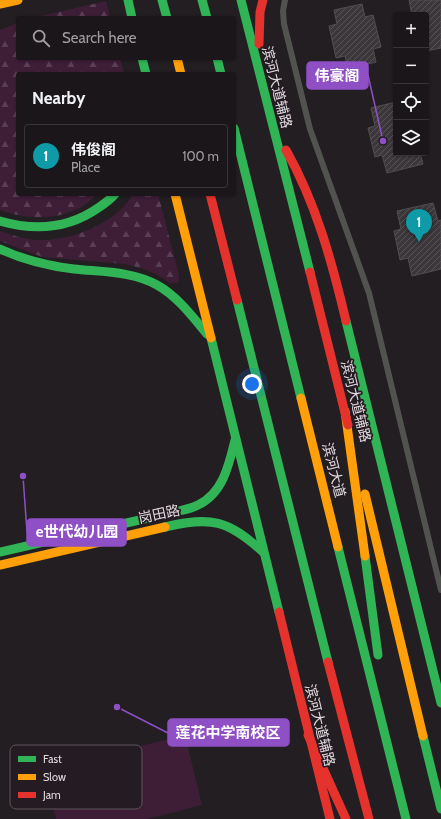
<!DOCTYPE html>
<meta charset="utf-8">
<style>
:root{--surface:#1a1619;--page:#231f22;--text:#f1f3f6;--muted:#9f9fa2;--line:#383538;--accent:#0f766e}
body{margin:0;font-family:Cabin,"Noto Sans SC",sans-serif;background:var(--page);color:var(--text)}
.controls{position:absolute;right:12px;top:12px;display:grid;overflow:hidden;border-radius:4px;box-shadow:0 1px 3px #0004}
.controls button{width:36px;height:36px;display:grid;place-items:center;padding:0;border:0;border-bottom:1px solid var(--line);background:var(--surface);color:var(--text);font:20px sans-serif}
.you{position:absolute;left:252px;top:384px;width:14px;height:14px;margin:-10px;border:3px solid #fff;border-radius:50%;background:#1a73e8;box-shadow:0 0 0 6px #1a73e833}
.badge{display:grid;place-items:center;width:26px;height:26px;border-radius:50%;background:var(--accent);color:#fff;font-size:13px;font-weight:700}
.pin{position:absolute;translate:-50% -33px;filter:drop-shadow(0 1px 2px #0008)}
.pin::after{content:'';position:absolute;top:21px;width:14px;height:12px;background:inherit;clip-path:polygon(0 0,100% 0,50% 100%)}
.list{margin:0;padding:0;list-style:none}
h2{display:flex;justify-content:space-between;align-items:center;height:52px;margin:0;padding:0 16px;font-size:17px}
h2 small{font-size:13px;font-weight:400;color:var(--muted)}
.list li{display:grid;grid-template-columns:26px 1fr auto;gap:12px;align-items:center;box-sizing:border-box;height:64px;margin:0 8px 8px;padding:0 8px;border:1px solid var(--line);border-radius:4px}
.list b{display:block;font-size:15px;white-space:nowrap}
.list p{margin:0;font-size:13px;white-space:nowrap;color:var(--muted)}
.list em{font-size:13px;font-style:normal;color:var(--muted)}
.icon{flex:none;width:22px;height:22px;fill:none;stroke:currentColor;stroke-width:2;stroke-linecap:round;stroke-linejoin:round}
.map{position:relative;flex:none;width:441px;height:819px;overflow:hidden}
.search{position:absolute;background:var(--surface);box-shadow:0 1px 3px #0004;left:16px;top:16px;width:220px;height:44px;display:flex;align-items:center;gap:10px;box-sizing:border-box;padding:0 14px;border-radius:4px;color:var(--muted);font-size:15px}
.panel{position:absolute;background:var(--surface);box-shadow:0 1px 3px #0004;left:16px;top:72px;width:220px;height:124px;border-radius:4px}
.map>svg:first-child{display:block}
</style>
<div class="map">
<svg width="441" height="819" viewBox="0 0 441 819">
<defs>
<pattern id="forest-firs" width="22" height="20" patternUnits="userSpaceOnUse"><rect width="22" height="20" fill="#3e1e37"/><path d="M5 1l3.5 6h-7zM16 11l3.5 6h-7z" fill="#5a3e54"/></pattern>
<pattern id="building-hatch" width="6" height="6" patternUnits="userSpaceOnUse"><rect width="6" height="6" fill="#3b373a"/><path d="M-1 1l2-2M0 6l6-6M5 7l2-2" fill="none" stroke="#575356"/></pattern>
</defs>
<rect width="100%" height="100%" fill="#221e21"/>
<g fill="url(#forest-firs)">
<polygon points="106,1 110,18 35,18 37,17"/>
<path d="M18 23V58H120L124 74H18V194H98C94 197 90 201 86 204 62 221 26 220 0 210V30Z"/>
<path d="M133 194H158L179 275V279L177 283H170L156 274 141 268 125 264 42 257 0 241V231C12 235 24 239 36 240 68 242 117 224 133 194Z"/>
</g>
<polygon fill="#3e1e37" points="185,735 202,805 147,819 56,819 44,770"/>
<g fill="url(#building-hatch)" stroke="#514d50">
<polygon points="409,0 441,0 441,48 426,51 426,15 412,15"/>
<polygon points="362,4 365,17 373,15 381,47 373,49 376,62 348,69 345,56 336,58 329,26 337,24 334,10"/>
<polygon points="396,102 396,153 420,153 423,164 387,173 382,155 375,157 368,128 375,126 371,108"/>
<polygon points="433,203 438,221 441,220 441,269 412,276 408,258 400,260 394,231 401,229 397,211"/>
</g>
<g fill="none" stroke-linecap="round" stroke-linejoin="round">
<polyline stroke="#51544e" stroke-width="6" points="285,0 283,11 284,24 310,129 369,293 441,590"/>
<g stroke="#30b455" stroke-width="9">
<polyline points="128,0 132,18"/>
<polyline points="162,0 167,18"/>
<polyline points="202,0 207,18"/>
<polyline points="241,0 310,272"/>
<polyline points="142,58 146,74"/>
<polyline points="217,58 221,74"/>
<polyline points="234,128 301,398"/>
<path d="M0 221C35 231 68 229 98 208 104 204 110 200 115 194"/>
<path d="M0 249C24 260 48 266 74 269 101 272 132 271 157 285 177 296 192 316 207 334"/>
<polyline points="237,300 328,662"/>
<polyline points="346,321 441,703"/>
<polyline points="211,338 279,612"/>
<path d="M165 527C211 516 228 520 263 552"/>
<polyline points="338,547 406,819"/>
<path d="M0 552 174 512C182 510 191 509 198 505 223 493 229 465 235 440"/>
<polyline points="365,556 378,655"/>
<polyline points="423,736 441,809"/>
</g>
<g stroke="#ff9f0a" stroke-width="9">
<polyline points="0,4 18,0"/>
<polyline points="177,58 181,74"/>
<polyline points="175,194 211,338"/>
<polyline points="301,398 338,547"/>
<polyline points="345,411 365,556"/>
<polyline points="365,494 423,736"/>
<polyline points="0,565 165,527"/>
</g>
<g stroke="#e5322d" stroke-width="9">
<polyline points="259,44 260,12 263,0"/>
<path d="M286 150C316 203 332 262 346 321"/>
<polyline points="210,194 237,300"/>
<polyline points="310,272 348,425"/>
<polyline points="279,612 330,819"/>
<polyline points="328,662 369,819"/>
<polyline points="308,735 346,819"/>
</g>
</g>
<g text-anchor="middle" stroke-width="3.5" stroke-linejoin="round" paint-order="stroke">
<g font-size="14" fill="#e0dade" stroke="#241c22">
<text transform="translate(277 87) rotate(76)" y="5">滨河大道辅路</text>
<text transform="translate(356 401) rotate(76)" y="5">滨河大道辅路</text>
<text transform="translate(334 470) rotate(76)" y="5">滨河大道</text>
<text transform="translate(159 514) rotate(-12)" y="5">岗田路</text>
<text transform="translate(320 725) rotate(76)" y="5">滨河大道辅路</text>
</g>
</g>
<rect x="10" y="745" width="132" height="64" rx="6" fill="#241c22" stroke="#5c555a" stroke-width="1"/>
<rect x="18" y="756" width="18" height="6" fill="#30b455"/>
<rect x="18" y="774" width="18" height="6" fill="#ff9f0a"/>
<rect x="18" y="792" width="18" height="6" fill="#e5322d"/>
<g font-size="11" fill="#e0dade">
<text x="43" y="763">Fast</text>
<text x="43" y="781">Slow</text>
<text x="43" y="799">Jam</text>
</g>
<path fill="none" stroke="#8f4fc5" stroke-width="1.5" d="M383 141L368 75M23 476L27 532M117 707L168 733"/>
<g fill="#8f4fc5" stroke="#241c22" stroke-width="1.5">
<circle cx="383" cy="141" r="4"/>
<circle cx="23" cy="476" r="4"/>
<circle cx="117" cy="707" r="4"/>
</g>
<g fill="#8f4fc5" stroke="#8f4fc5" stroke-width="1.5">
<rect x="307" y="62" width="61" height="27" rx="4"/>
<rect x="27" y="519" width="99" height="27" rx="4"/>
<rect x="168" y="719" width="121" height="27" rx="4"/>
</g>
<g font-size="15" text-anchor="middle" font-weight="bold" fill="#fff">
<text x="337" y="81">伟豪阁</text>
<text x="77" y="537">e世代幼儿园</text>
<text x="228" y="738">莲花中学南校区</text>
</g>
</svg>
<div class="controls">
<button>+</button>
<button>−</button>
<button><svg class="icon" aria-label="locate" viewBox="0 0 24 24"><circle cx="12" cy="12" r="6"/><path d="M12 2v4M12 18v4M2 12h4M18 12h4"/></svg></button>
<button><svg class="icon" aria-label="layers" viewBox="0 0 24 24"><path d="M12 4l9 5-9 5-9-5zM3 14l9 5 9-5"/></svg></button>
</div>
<div class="you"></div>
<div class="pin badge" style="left:419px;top:242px;background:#0f9aa8">1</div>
<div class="search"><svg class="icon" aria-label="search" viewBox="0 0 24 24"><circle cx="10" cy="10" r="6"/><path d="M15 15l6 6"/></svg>Search here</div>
<section class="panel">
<h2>Nearby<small></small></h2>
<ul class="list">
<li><span class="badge" style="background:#0f9aa8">1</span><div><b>伟俊阁</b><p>Place</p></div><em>100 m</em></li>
</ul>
</section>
</div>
